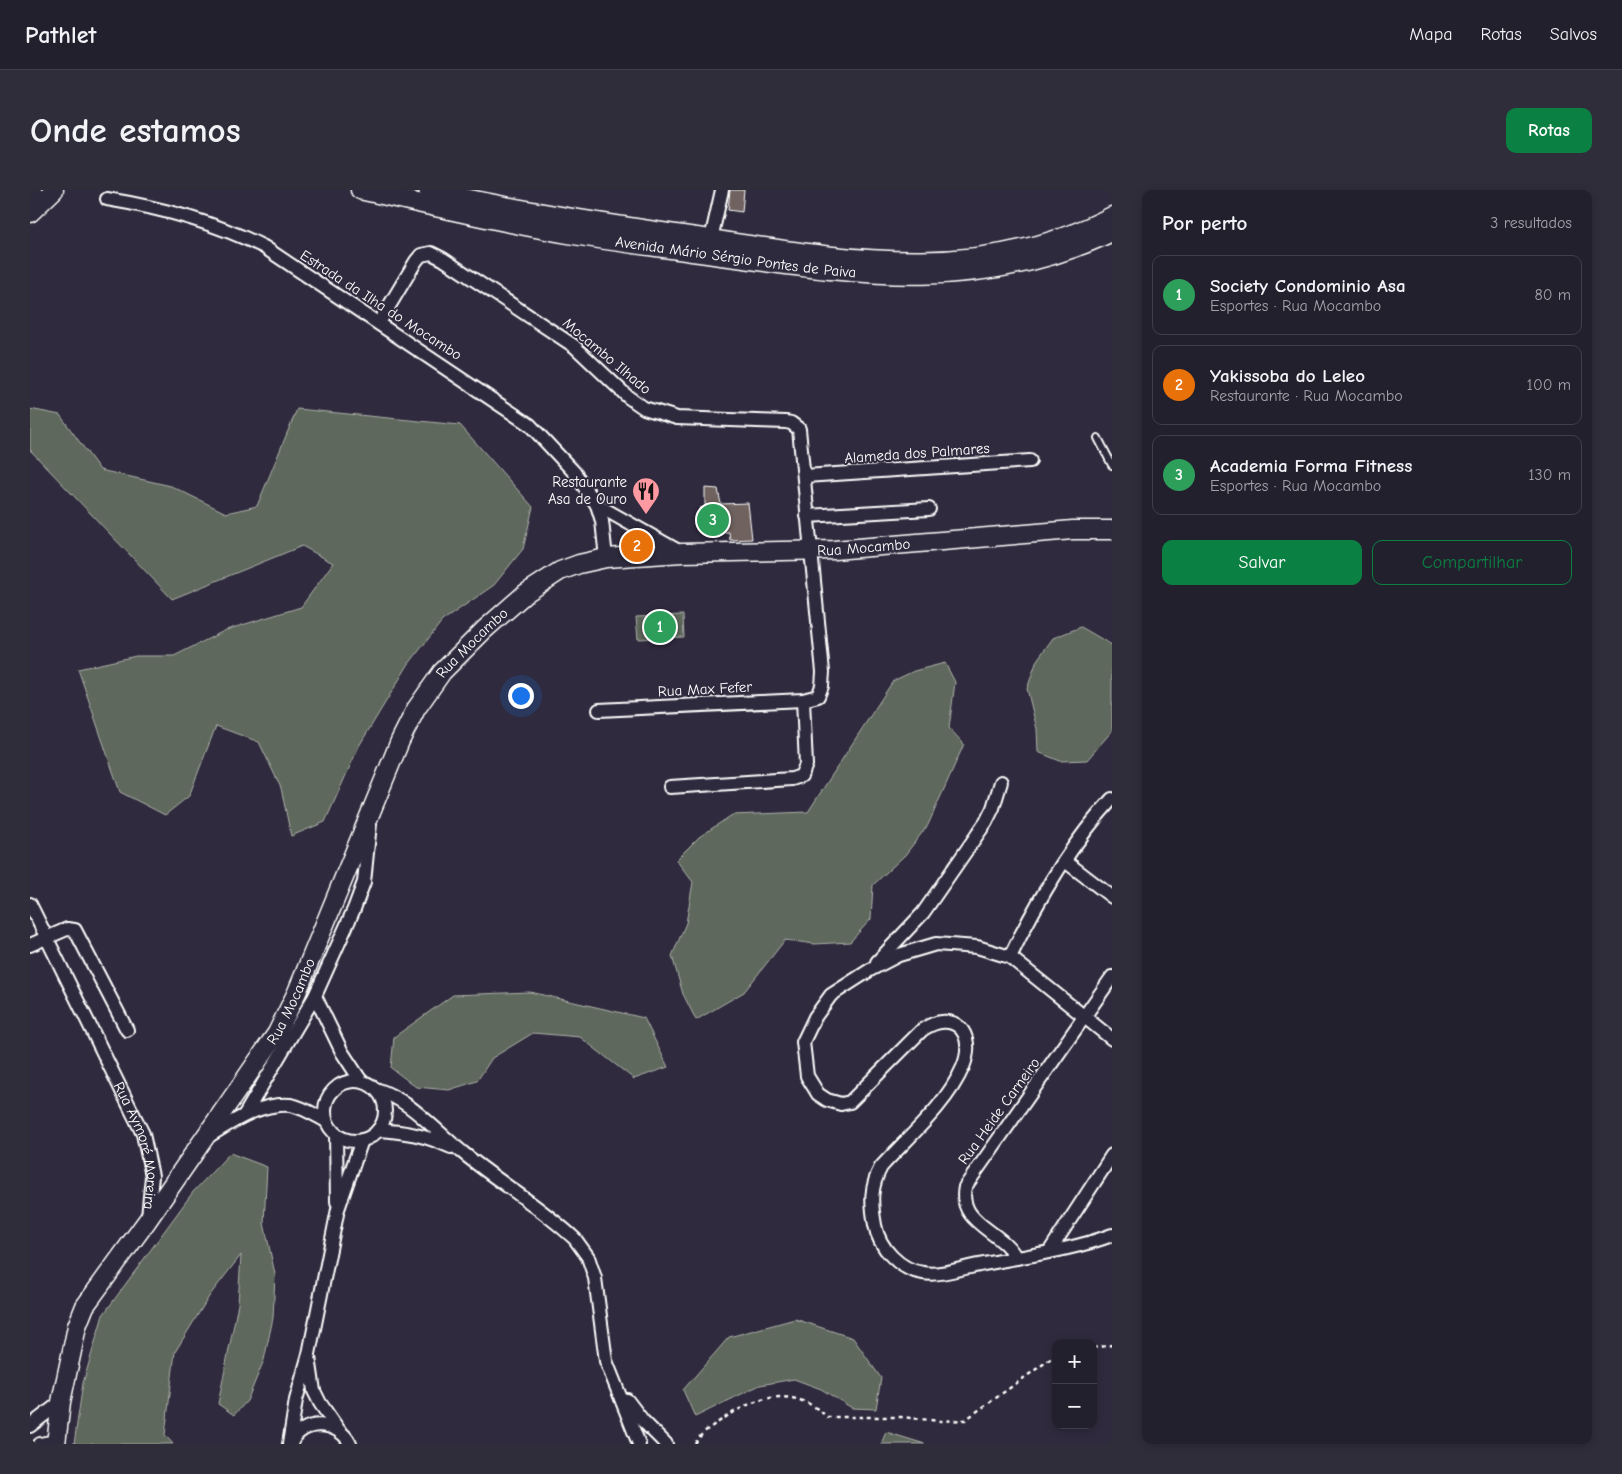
<!DOCTYPE html>
<html lang="pt">
<meta charset="utf-8">
<style>
:root{--surface:#23202e;--page:#2f2d3a;--text:#f1f3f6;--muted:#a3a3aa;--line:#403e4a;--accent:#0b8043}
body{margin:0;font-family:"Comic Neue",sans-serif;background:var(--page);color:var(--text)}
.controls{position:absolute;right:15px;bottom:15px;display:grid;overflow:hidden;border-radius:10px;box-shadow:0 2px 8px #0003}
.controls button{width:45px;height:45px;display:grid;place-items:center;padding:0;border:0;border-bottom:1px solid var(--line);background:var(--surface);color:var(--text);font:25px sans-serif}
.you{position:absolute;left:490px;top:505px;width:18px;height:18px;margin:-12px;border:4px solid #fff;border-radius:50%;background:#1a73e8;box-shadow:0 0 0 8px #1a73e833}
.badge{display:grid;place-items:center;width:32px;height:32px;border-radius:50%;background:var(--accent);color:#fff;font-size:16px;font-weight:700}
.pin{position:absolute;translate:-50% -50%;border:2px solid #fff;box-shadow:0 1px 5px #0006}
.list{margin:0;padding:0;list-style:none}
h2{display:flex;justify-content:space-between;align-items:center;height:65px;margin:0;padding:0 20px;font-size:21px}
h2 small{font-size:16px;font-weight:400;color:var(--muted)}
.list li{display:grid;grid-template-columns:32px 1fr auto;gap:15px;align-items:center;box-sizing:border-box;height:80px;margin:0 10px 10px;padding:0 10px;border:1px solid var(--line);border-radius:10px}
.list b{display:block;font-size:19px;white-space:nowrap}
.list p{margin:0;font-size:16px;white-space:nowrap;color:var(--muted)}
.list em{font-size:16px;font-style:normal;color:var(--muted)}
.actions{display:flex;gap:10px;padding:15px 20px}
.actions a{flex:1;padding:11px 0;border:1px solid var(--accent);border-radius:10px;text-align:center;font-size:18px;color:var(--accent)}
.actions .main{background:var(--accent);color:#fff}
.map{position:relative;flex:none;width:1082px;height:1254px;overflow:hidden;border-radius:10px}
header{display:flex;align-items:center;gap:30px;box-sizing:border-box;height:70px;padding:0 25px;background:var(--surface);border-bottom:1px solid var(--line)}
header strong{font-size:24px}
nav{display:flex;gap:28px;margin-inline-start:auto;font-size:18px}
.intro{display:flex;align-items:center;justify-content:space-between;box-sizing:border-box;height:120px;padding:0 30px}
h1{margin:0;font-size:35px}
.button{padding:12px 22px;border-radius:10px;background:var(--accent);color:#fff;font-size:18px;font-weight:700}
main{display:flex;gap:30px;padding:0 30px}
aside{flex:1;background:var(--surface);border-radius:10px;box-shadow:0 2px 8px #0003}
.map>svg:first-child{display:block}
</style>
<header>
<strong>Pathlet</strong>
<nav><a>Mapa</a><a>Rotas</a><a>Salvos</a></nav>
</header>
<div class="intro"><h1>Onde estamos</h1><a class="button">Rotas</a></div>
<main>
<div class="map">
<svg width="1082" height="1254" viewBox="0 0 1082 1254">
<rect width="100%" height="100%" fill="#2f2a3d"/>
<filter id="ink" filterUnits="userSpaceOnUse"><feTurbulence type="fractalNoise" baseFrequency=".02" numOctaves="2"/><feDisplacementMap in="SourceGraphic" scale="10" xChannelSelector="R" yChannelSelector="G"/><feConvolveMatrix kernelMatrix="1 2 1 2 8 2 1 2 1" color-interpolation-filters="sRGB"/></filter>
<g filter="url(#ink)">
<g fill="#5e675b" stroke="#aeb3ad">
<polygon points="0,219 30,225 70,280 141,296 196,323 227,316 267,219 430,235 503,317 493,359 464,395 412,431 378,475 329,556 295,632 261,646 251,598 229,552 186,536 159,606 135,625 90,602 48,479 106,466 144,466 196,440 271,417 303,373 272,356 142,409 0,260"/>
<polygon points="653,425 654,447 608,449 606,427"/>
<polygon points="1051,437 1082,455 1082,541 1057,570 1030,571 1008,562 1007,539 997,499 1007,470 1023,448"/>
<polygon points="915,473 925,492 919,538 934,554 898,635 875,665 843,695 841,729 820,752 785,754 755,750 714,802 666,830 653,804 642,766 656,733 663,692 646,670 669,647 702,625 778,622 863,491 884,481"/>
<polygon points="500,802 614,828 638,877 604,889 550,847 503,843 462,868 447,891 419,900 386,897 361,878 364,847 423,805"/>
<polygon points="200,963 237,977 234,1033 245,1084 243,1128 234,1170 217,1211 204,1225 188,1214 208,1114 211,1065 180,1105 145,1162 135,1245 143,1254 44,1254 53,1193 73,1125 163,1002"/>
<polygon points="765,1129 823,1148 851,1188 846,1219 822,1218 791,1199 764,1189 730,1195 665,1227 653,1200 699,1147"/>
<polygon points="856,1242 895,1254 851,1254"/>
</g>
<g fill="#6f625e" stroke="#fff">
<polygon points="700,0 714,0 712,22 698,20"/>
<polygon points="675,298 688,299 691,314 718,313 722,349 700,350 699,342 673,343 670,318 675,317"/>
</g>
<g fill="none" stroke-linecap="round" stroke-linejoin="round">
<g stroke="#fff" stroke-width="10">
<polyline id="lane" points="1068,248 1082,275"/>
</g>
<g stroke="#fff" stroke-width="16">
<g id="street">
<path d="M77 9C132 18 184 32 234 57L500 235 544 282 567 315 572 331 576 368"/>
<polyline points="681,49 692,0"/>
<polyline points="349,133 386,71 391,65 401,63 413,69 544,156 598,207 614,218 647,228 756,232 761,233 769,239 793,482 792,496 788,506 773,510 569,520"/>
<polyline points="775,286 1000,271"/>
<polyline points="567,315 652,363"/>
<polyline points="777,326 899,319"/>
<polyline points="640,597 762,589 771,586 776,575 773,510"/>
<polyline points="1035,671 1082,707"/>
<path id="s1" d="M0 714 113 944 122 986 118 1027"/>
<polyline points="0,755 37,739 45,740 97,840"/>
<path d="M980 767C1007 711 1039 656 1082 609"/>
<polyline points="847,772 893,723 956,632 963,618 971,592"/>
<polyline points="285,806 312,862 331,891"/>
<path d="M1082 849 980 767 947 757 906 754 869 765 840 780 801 805 785 827 773 852 777 886 788 904 797 910 811 914 820 912 892 840C924 818 947 843 933 877 916 916 879 946 851 977 840 997 841 1013 845 1035 849 1058 870 1080 893 1083 910 1086 932 1078 949 1075 993 1066 1040 1061 1082 1045"/>
<circle cx="325" cy="921" r="30"/>
<path d="M346 899C382 911 403 939 432 962 468 992 510 1016 545 1049L558 1067 565 1088 576 1171 609 1254"/>
<polyline points="215,924 285,806 324,719 334,692 340,634"/>
<path d="M348 940C377 942 394 945 421 957"/>
<polyline points="306,945 307,1012"/>
<path d="M177 947C201 933 230 912 260 915 273 917 285 925 296 931"/>
<polyline points="1019,1062 1082,965"/>
<path d="M986 1068C972 1040 927 1034 935 997L1082 787"/>
<polyline points="279,1167 284,1201 290,1213 310,1242"/>
<polyline points="597,1210 613,1231 636,1254"/>
<polyline points="0,1236 31,1212"/>
<polyline points="10,1254 26,1251"/>
<polyline points="259,1254 266,1210 279,1164 308,1019 332,950"/>
<path d="M261 1254C271 1228 309 1230 320 1254"/>
</g>
</g>
<g stroke="#fff" stroke-width="21">
<g id="secondary">
<path id="s2" d="M330 0C401 16 472 33 544 45 586 52 628 57 670 63 814 83 945 108 1082 42"/>
<path d="M398 0C485 20 572 33 659 46 804 67 945 97 1082 26"/>
<polyline points="0,1 2,0"/>
<polyline points="0,23 24,0"/>
<path id="s3" d="M26 1254 31 1212 43 1156 47 1136 55 1116 117 1031 247 843 267 802 370 551 386 519 412 482 454 440 496 403 530 381 549 374 576 368 652 363 804 360 1043 340H1082"/>
</g>
</g>
<g stroke="#fff" stroke-width="2.5" stroke-dasharray="4 4" stroke-linecap="butt">
<polyline points="1063,1158 1082,1155"/>
<path d="M665 1254C671 1242 681 1237 693 1229 727 1206 764 1195 797 1227H871L910 1231 935 1230 1026 1165"/>
</g>
<use href="#lane" stroke="#2f2a3d" stroke-width="6"/>
<use href="#street" stroke="#2f2a3d" stroke-width="12"/>
<use href="#secondary" stroke="#2f2a3d" stroke-width="18"/>
</g>
</g>
<defs>
<g id="restaurant-pin" transform="scale(1.4375)"><path d="M0 17L-7.5 6A9.5 9.5 0 1 1 7.5 6Z" fill="#ff9aa2" stroke="#2f2a3d"/><path d="M-5-6h1v4h1v-4h1v4h1v-4h1v5L-1.5 .5V6h-2V.5L-5-1ZM5-6V6H3V1.5H1.5Q1.5-4 5-6Z" fill="#111"/></g>
</defs>
<g fill-rule="evenodd">
<use href="#restaurant-pin" x="616" y="301"/>
</g>
<g text-anchor="middle" stroke-width="4" stroke-linejoin="round" paint-order="stroke">
<g font-size="15" fill="#fff" stroke="#2f2a3d">
<text dy="5" stroke="none"><textPath href="#s2" startOffset="382">Avenida Mário Sérgio Pontes de Paiva</textPath></text>
<text transform="translate(351 115) rotate(33)" y="5">Estrada da Ilha do Mocambo</text>
<text transform="translate(577 166) rotate(40)" y="5">Mocambo Ilhado</text>
<text transform="translate(887 263) rotate(-4)" y="5">Alameda dos Palmares</text>
<text dy="5" stroke="none"><textPath href="#s3" startOffset="1335">Rua Mocambo</textPath></text>
<text dy="5" stroke="none"><textPath href="#s3" startOffset="915">Rua Mocambo</textPath></text>
<text transform="translate(675 499) rotate(-3)" y="5">Rua Max Fefer</text>
<text dy="5" stroke="none"><textPath href="#s3" startOffset="510">Rua Mocambo</textPath></text>
<text transform="translate(969 921) rotate(-54)" y="5">Rua Heide Carneiro</text>
<text dy="5" stroke="none"><textPath href="#s1" startOffset="266">Rua Aymoré Moreira</textPath></text>
</g>
<g font-size="15" fill="#fff" stroke="#2f2a3d" text-anchor="end">
<text x="597" y="297">Restaurante<tspan x="597" dy="17">Asa de Ouro</tspan></text>
</g>
</g>
</svg>
<div class="controls">
<button>+</button>
<button>−</button>
</div>
<div class="you"></div>
<div class="pin badge" style="left:630px;top:437px;background:#2e9e5b">1</div>
<div class="pin badge" style="left:607px;top:356px;background:#e8710a">2</div>
<div class="pin badge" style="left:683px;top:330px;background:#2e9e5b">3</div>
</div>
<aside>
<h2>Por perto<small>3 resultados</small></h2>
<ul class="list">
<li><span class="badge" style="background:#2e9e5b">1</span><div><b>Society Condominio Asa</b><p>Esportes · Rua Mocambo</p></div><em>80 m</em></li>
<li><span class="badge" style="background:#e8710a">2</span><div><b>Yakissoba do Leleo</b><p>Restaurante · Rua Mocambo</p></div><em>100 m</em></li>
<li><span class="badge" style="background:#2e9e5b">3</span><div><b>Academia Forma Fitness</b><p>Esportes · Rua Mocambo</p></div><em>130 m</em></li>
</ul>
<div class="actions"><a class="main">Salvar</a><a>Compartilhar</a></div>
</aside>
</main>
